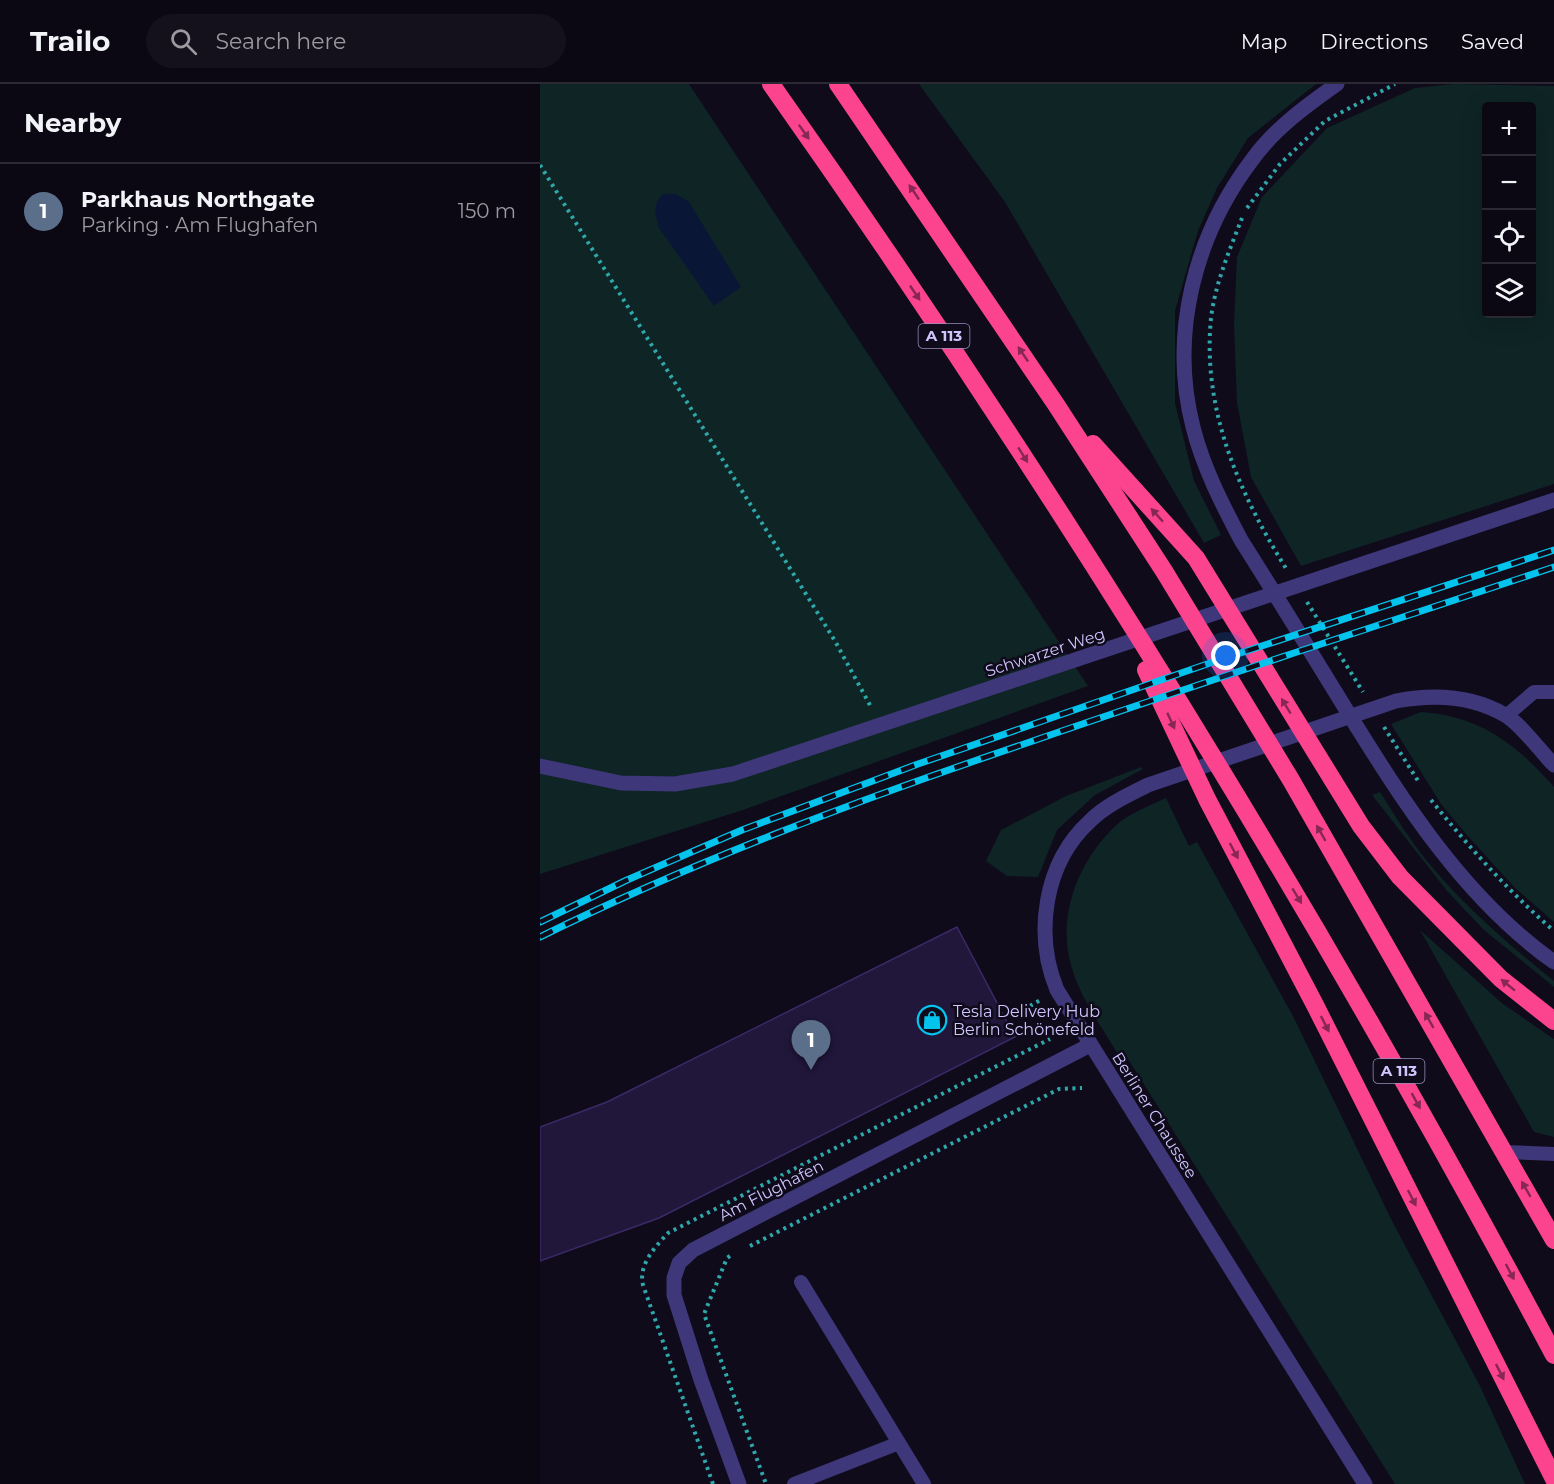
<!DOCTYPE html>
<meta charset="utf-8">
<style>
:root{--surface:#0b0814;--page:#14111d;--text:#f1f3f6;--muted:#9a9aa0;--line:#2b2934;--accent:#04c3ec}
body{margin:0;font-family:Montserrat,sans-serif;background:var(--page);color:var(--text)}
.controls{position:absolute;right:18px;top:18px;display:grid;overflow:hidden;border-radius:6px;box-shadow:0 6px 24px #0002}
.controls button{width:54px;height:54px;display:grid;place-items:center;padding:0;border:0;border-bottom:2px solid var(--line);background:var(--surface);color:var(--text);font:30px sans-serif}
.you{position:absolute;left:686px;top:572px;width:21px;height:21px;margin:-15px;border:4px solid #fff;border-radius:50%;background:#1a73e8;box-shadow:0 0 0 9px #1a73e833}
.badge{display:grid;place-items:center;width:39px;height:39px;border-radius:50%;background:var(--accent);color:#fff;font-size:20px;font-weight:700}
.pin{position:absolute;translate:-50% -50px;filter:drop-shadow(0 2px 3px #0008)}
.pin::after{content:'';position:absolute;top:32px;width:21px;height:18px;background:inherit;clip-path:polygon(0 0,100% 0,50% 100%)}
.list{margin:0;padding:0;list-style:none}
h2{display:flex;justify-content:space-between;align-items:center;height:78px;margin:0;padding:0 24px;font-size:26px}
h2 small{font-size:20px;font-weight:400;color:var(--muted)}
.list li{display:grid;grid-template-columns:39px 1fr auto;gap:18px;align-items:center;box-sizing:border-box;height:96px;padding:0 24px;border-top:2px solid var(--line)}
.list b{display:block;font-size:22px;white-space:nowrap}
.list p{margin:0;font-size:20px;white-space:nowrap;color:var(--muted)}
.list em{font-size:20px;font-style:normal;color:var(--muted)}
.icon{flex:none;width:33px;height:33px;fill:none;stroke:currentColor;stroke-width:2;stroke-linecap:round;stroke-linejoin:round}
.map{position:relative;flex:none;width:1014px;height:1400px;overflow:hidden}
header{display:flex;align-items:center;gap:36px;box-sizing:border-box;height:84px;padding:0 30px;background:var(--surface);border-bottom:2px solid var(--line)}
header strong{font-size:28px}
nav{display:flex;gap:33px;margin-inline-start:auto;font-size:21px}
.search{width:420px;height:54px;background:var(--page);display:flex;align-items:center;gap:15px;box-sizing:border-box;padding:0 21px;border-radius:33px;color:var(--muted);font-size:22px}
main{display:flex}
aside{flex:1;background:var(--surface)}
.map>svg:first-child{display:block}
</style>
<header>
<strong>Trailo</strong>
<div class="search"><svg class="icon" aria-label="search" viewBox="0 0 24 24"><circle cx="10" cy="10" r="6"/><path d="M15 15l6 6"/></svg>Search here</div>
<nav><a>Map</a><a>Directions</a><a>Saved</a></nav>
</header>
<main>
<aside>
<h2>Nearby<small></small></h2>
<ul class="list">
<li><span class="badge" style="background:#5c6f8a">1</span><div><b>Parkhaus Northgate</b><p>Parking · Am Flughafen</p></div><em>150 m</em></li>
</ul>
</aside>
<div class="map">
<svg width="1014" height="1400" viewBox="0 0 1014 1400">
<rect width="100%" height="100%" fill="#0f0b1b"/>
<g fill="#0e2425" fill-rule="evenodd">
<polygon points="0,0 149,0 548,602 200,727 0,790"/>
<polygon points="379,0 776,0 708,54 677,104 658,147 635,227 635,319 654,397 681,451 664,459 465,118"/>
<path d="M914 0 1014 2V400L761 482 711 393 697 319 694 241 697 173 722 113 787 44 875 4ZM946 22H992V230H946Z"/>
<path d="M881 628C940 632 976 660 1014 703V838L974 803 926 750 901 720 851 640Z"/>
<polygon points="601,683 603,685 555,711 517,746 498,793 467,792 446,777 461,746 526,712"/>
<path d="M840 708C855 731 869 755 887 777 924 822 968 860 1014 897V903L944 846 907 807 832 711Z"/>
<path d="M626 714 649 762 657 758 754 934 852 1137 940 1302 985 1400H855L585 970H578C561 942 539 912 531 881 516 829 541 771 581 737 595 727 611 721 626 714Z"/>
<polygon points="880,846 963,920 1014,955 1014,1053 994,1048"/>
</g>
<path fill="#091636" d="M123 110H136L149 118 201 203 174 222 119 144C115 129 112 122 123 110Z"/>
<polygon fill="#21173b" stroke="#3b2a67" stroke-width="1.5" points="417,843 475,953 119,1134 0,1177 0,1043 67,1018"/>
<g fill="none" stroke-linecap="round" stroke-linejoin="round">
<g stroke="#2ea8aa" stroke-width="4" stroke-dasharray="3 4.5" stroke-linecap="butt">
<polyline points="0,81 295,557 331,623"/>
<polyline points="707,124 740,80 785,37 855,0"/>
<path d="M702 134C690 165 675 200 671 234 662 326 699 409 747 486"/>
<polyline points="767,518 823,608"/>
<polyline points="844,643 880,700"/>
<path d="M891 716C929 763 968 807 1014 847"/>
<polyline points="490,922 502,915"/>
<polyline points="210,1162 519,1005 542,1004"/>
<polyline points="190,1172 187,1174 164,1230 226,1400"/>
<path d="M173 1400 103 1201C98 1181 115 1163 128 1149L510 955"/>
</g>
<g stroke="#3e3779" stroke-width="14">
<polyline points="966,632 994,608 1014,608"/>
<polyline points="965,1068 1014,1070"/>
<polyline points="261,1198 384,1400"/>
<polyline points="254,1400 359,1359"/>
</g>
<polyline stroke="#3e3779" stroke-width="15" points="199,1400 161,1296 134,1211 134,1194 139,1179 153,1166 550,961"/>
<g stroke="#3e3779" stroke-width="15">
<path d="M797 0C766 22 734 45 712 76 655 151 629 250 653 343 663 383 682 420 701 456 737 513 772 570 807 627 864 719 924 814 1014 878"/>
<polyline points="0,682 81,699 135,700 193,690 1014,416"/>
<path d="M825 1400 517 906C494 850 504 779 550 737 566 721 588 711 608 701L856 617C893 610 931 611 965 631 981 640 1000 667 1014 681"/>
</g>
<g stroke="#fc438e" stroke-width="18">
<path d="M231 0C518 407 780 831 1014 1271"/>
<polyline points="298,0 515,319 624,487 751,696 1014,1156"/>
<polyline points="553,360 656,474 821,742 860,793 961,895 1014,937"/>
<polyline points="606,586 667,715 775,921 1014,1395"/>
</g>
<g stroke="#04c3ec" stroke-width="7">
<g id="rail">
<polyline points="0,838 87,796 202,746 378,680 673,578 1014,466"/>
<path d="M0 853C156 776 319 716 484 660 660 599 837 542 1014 483"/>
</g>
</g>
<use href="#rail" stroke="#0f0b1b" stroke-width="4.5" stroke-dasharray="14" stroke-linecap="butt"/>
</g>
<defs><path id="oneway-solid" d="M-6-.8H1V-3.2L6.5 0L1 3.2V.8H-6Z" transform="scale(1.5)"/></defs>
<g fill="#862754">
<use href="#oneway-solid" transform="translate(264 48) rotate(55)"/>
<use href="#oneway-solid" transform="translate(374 108) rotate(-124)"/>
<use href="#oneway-solid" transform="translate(375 209) rotate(56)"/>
<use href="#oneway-solid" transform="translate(483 270) rotate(-124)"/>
<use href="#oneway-solid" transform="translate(483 371) rotate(58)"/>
<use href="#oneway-solid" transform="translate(617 431) rotate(-132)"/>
<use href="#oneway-solid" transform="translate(746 622) rotate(-121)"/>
<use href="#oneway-solid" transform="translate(631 637) rotate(65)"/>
<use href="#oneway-solid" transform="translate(781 749) rotate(-120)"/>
<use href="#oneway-solid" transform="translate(694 767) rotate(62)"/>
<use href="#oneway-solid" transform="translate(757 812) rotate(59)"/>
<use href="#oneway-solid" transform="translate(968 901) rotate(-141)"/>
<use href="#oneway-solid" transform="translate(889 936) rotate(-120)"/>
<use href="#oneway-solid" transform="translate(785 940) rotate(63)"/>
<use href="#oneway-solid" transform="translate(876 1017) rotate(61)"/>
<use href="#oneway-solid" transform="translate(986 1105) rotate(-120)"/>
<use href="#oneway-solid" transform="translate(872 1114) rotate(63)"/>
<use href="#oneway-solid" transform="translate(970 1188) rotate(62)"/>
<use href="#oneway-solid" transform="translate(960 1288) rotate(63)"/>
</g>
<defs>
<g id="shop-ring" transform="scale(1.5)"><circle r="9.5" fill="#0f0b1b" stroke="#04c3ec" stroke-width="1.5"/><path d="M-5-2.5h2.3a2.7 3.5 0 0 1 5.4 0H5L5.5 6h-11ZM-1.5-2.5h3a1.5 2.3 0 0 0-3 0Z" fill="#04c3ec"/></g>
</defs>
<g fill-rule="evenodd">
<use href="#shop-ring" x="392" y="936"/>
</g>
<g text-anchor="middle" stroke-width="5" stroke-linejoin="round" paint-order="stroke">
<g fill="#0f0b1b" stroke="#968eba" stroke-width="1.5">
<rect x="378.5" y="240" width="51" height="24" rx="4.5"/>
<rect x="833.5" y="975" width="51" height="24" rx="4.5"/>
</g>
<g font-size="15" font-weight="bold" fill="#d0c6fe">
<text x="404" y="257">A 113</text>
<text x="859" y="992">A 113</text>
</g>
<g font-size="16" fill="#d0c6fe" stroke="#0f0b1b">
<text transform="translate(505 568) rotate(-18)" y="6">Schwarzer Weg</text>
<text transform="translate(615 1031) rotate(58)" y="6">Berliner Chaussee</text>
<text transform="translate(231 1106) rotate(-27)" y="6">Am Flughafen</text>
</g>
<g font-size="16" fill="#d0c6fe" stroke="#0f0b1b" text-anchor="start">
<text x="413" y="933">Tesla Delivery Hub<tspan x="413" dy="18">Berlin Schönefeld</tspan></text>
</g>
</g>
</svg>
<div class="controls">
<button>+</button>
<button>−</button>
<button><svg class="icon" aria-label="locate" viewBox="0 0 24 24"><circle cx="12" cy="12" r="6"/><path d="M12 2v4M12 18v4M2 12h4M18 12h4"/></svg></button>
<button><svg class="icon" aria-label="layers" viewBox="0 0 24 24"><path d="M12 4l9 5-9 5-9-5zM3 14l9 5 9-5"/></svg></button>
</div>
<div class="you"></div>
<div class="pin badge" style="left:271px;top:986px;background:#5c6f8a">1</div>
</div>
</main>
